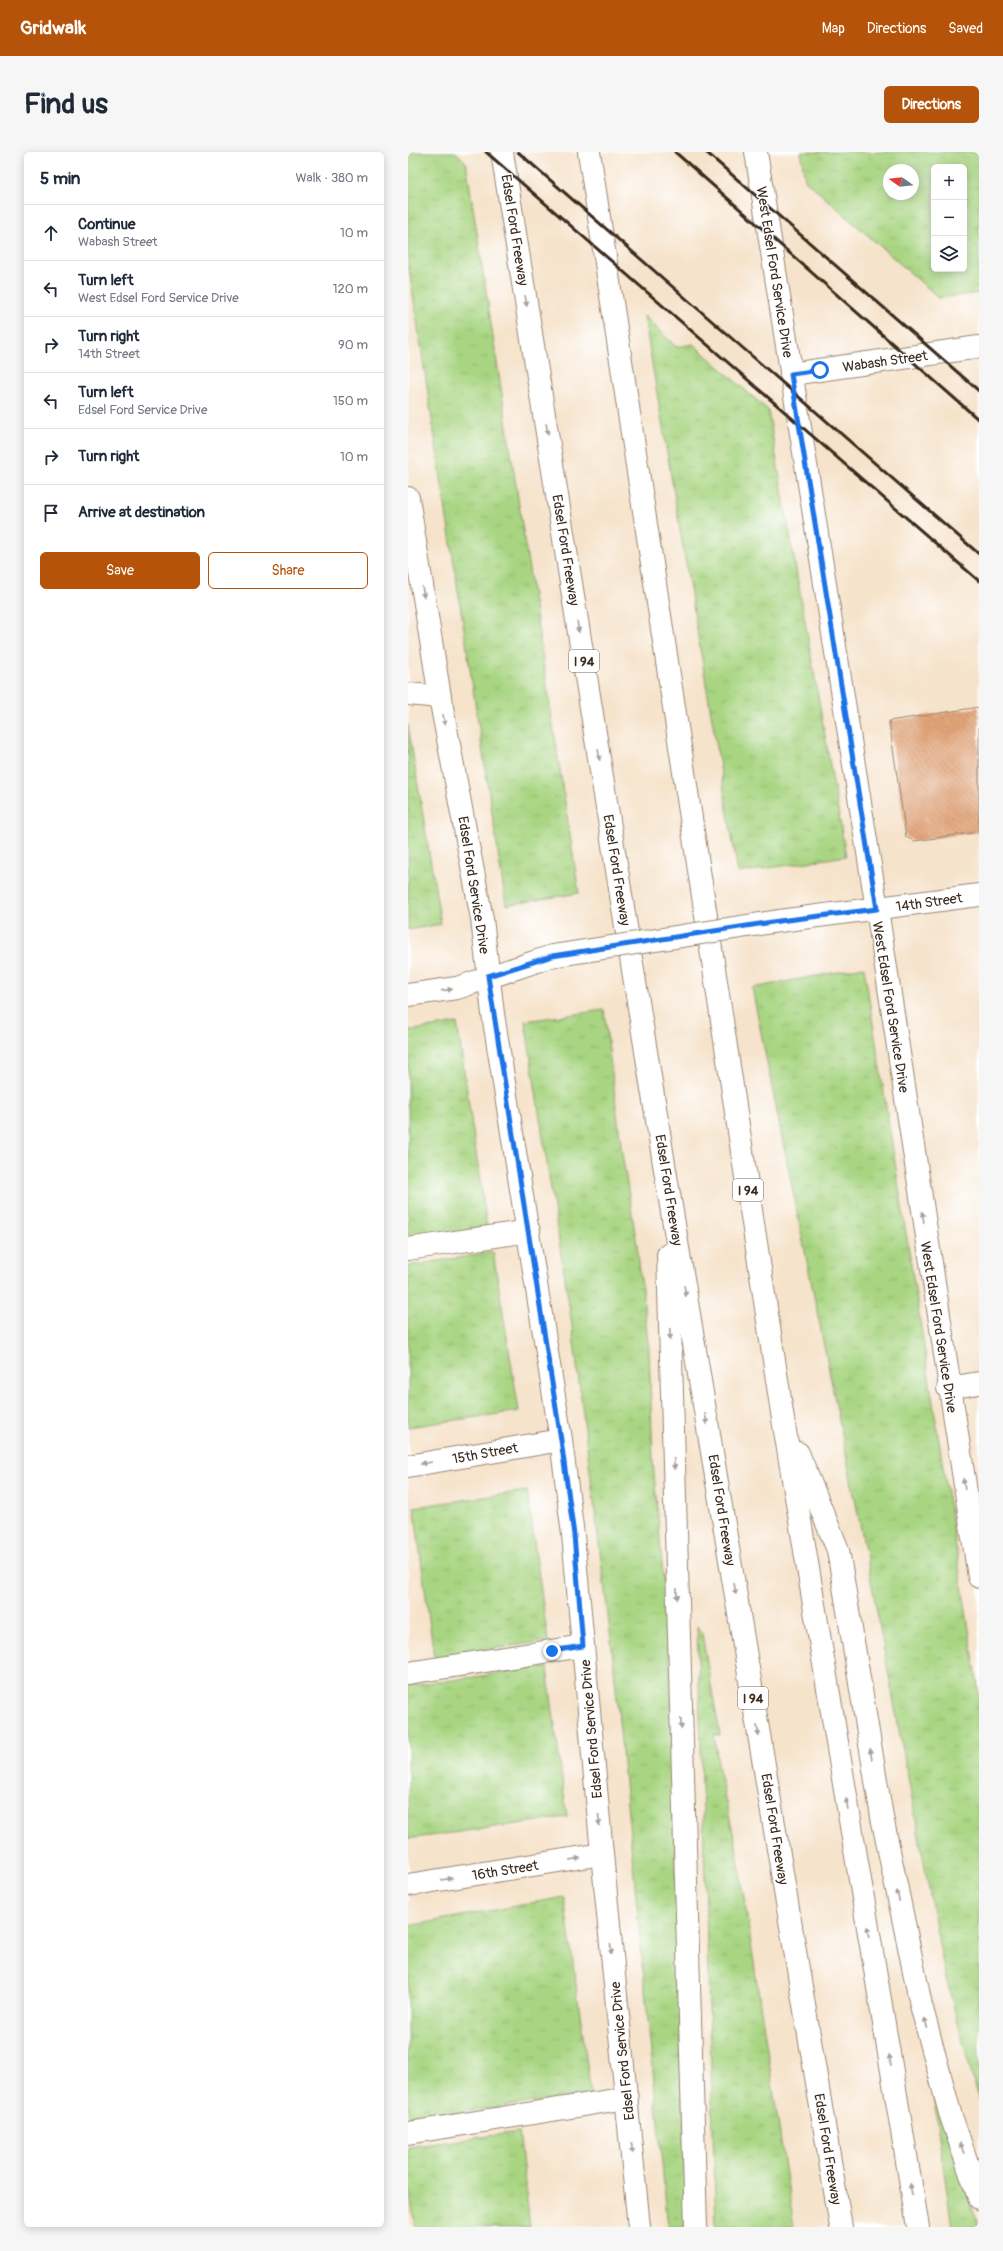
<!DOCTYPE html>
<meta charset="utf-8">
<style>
:root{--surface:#fff;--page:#f6f6f7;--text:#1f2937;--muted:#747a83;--line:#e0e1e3;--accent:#b45309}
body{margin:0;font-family:Pangolin,sans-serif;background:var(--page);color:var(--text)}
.controls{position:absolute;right:12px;top:12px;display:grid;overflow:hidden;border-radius:6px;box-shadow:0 2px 10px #0003}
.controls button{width:36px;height:36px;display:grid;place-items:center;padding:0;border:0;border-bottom:1px solid var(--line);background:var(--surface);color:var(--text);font:20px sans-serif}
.compass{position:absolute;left:475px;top:12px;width:36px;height:36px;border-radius:50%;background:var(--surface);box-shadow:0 2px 10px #0003;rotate:284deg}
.stop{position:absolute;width:12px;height:12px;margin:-9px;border:3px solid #1a73e8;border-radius:50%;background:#fff}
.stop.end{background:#1a73e8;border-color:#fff;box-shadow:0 1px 4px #0008}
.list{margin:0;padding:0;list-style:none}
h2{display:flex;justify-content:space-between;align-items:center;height:52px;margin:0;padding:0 16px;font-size:17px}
h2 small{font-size:13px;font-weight:400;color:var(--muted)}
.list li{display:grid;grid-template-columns:26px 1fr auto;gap:12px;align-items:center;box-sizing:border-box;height:56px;padding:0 16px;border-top:1px solid var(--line)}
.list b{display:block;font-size:15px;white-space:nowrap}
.list p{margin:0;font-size:13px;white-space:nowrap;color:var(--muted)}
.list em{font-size:13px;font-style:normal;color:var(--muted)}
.actions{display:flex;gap:8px;padding:12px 16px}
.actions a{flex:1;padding:9px 0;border:1px solid var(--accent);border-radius:6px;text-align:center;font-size:14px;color:var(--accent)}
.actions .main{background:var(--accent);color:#fff}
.icon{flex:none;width:22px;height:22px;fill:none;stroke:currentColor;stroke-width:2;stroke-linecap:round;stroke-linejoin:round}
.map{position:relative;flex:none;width:571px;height:2075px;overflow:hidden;border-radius:6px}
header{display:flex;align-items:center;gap:24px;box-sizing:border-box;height:56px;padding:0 20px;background:var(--accent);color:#fff}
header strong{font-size:19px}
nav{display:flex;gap:22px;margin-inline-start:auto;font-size:14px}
.intro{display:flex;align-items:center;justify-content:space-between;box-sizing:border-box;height:96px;padding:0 24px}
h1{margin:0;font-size:28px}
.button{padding:10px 18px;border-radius:6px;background:var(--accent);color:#fff;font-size:14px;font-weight:700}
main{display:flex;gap:24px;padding:0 24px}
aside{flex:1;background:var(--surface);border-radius:6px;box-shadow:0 2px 10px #0003}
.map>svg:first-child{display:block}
</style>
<header>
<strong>Gridwalk</strong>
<nav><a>Map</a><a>Directions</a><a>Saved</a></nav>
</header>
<div class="intro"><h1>Find us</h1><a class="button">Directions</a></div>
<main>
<aside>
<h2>5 min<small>Walk · 380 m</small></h2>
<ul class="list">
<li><svg class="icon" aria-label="ahead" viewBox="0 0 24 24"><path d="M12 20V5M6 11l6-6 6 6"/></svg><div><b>Continue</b><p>Wabash Street</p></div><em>10 m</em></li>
<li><svg class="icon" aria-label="left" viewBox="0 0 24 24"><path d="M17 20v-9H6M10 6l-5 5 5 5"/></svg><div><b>Turn left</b><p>West Edsel Ford Service Drive</p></div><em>120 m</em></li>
<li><svg class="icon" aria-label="right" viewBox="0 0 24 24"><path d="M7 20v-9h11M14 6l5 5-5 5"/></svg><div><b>Turn right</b><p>14th Street</p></div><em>90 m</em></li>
<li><svg class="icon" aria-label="left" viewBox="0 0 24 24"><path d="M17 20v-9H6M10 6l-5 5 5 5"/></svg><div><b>Turn left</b><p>Edsel Ford Service Drive</p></div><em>150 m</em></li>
<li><svg class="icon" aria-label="right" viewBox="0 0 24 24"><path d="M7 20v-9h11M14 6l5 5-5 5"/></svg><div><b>Turn right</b></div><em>10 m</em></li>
<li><svg class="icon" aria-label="arrive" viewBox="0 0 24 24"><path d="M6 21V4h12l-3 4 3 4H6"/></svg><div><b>Arrive at destination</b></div></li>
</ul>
<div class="actions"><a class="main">Save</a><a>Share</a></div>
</aside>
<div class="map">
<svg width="571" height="2075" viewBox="0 0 571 2075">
<defs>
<pattern id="grass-tufts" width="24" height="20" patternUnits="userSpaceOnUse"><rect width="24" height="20" fill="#a9d582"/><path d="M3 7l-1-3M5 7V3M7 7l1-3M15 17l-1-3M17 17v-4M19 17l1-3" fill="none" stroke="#92b770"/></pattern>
<pattern id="building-back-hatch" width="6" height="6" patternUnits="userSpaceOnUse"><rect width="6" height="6" fill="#e3a57a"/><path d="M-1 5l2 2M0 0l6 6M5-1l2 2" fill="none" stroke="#b98763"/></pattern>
</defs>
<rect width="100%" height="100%" fill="#fff"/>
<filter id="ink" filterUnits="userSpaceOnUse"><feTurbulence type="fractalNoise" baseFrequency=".025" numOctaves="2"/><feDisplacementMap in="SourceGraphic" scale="8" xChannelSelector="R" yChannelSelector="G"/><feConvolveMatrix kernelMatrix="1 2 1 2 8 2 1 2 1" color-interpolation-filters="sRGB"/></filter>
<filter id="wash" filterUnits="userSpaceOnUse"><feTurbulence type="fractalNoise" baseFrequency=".012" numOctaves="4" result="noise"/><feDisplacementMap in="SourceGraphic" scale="16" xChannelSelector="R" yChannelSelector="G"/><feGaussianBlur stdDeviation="0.9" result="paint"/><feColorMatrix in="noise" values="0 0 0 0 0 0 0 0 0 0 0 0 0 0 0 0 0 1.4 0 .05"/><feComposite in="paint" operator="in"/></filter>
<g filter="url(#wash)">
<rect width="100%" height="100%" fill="#f6e3cb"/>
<g fill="url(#grass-tufts)" stroke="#728050" fill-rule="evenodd">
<polygon points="0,0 48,0 58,10 171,741 98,753 0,110"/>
<path d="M393 0H571V141L531 146 397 28ZM526 15H556V117H526ZM481 18H505V42H481Z"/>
<polygon points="236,164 268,195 285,192 360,258 438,704 330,721"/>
<polygon points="0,573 33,772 0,778"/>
<polygon points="456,815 571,1541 571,1949 537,1823 459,1407 344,836"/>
<polygon points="196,858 214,1001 229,1093 241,1198 245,1309 261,1490 279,2075 260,2075 204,1496 163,1166 117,869"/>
<polygon points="49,871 79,1075 0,1087 0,879"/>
<polygon points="85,1100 111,1259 0,1275 0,1114"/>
<polygon points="119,1339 140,1489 26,1505 6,1355"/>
<polygon points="289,1474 294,1482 312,1583 306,1583 312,1625 328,1693 386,2075 308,2075"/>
<polygon points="139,1515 159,1665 0,1687 0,1534"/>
<polygon points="156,1745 183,1942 0,1968 0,1774"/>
<polygon points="524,1936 571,2075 544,2075"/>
<polygon points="111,1980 122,2075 7,2075 0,2029 0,1995"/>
</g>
<g id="blocks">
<polygon fill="url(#building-back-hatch)" points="571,555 571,680 506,689 498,685 481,569"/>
</g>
</g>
<g filter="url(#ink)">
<use href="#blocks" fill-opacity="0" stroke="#988674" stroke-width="1"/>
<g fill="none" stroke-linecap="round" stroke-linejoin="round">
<g stroke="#988674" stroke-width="24">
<g id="minor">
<polyline points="348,0 469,757 571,1425"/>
<polyline points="383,222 571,195"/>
<polyline points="0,346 32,545 74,767 85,862 153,1288 165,1383 194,1702 231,2075"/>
<polyline points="0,542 32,545"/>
<polyline points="371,769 571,743"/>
<polyline points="0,843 49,836 144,804"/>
<polyline points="0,1097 121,1079"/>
<polyline points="540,1236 571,1231"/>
<polyline points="0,1314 153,1288"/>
<polyline points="0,1521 175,1494"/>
<polyline points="0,1733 194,1702"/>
<polyline points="0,1981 219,1946"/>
</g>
</g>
<g stroke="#988674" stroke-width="24">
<g id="highway">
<polyline points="94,0 257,1018 433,2075"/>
<polyline points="181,0 375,1267 510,2075"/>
<polyline points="260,1103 288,2075"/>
<polyline points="390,1301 430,1398 474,1665 513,1853 542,1961 571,2046"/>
</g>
</g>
<use href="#minor" stroke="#fff" stroke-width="22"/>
<use href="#highway" stroke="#fff" stroke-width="22"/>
<g stroke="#3b2a1e" stroke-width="3">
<polyline points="78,0 571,429"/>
<polyline points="110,0 571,402"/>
<polyline points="267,0 571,268"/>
<polyline points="298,0 571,239"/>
</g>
<g stroke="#988674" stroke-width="24" stroke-linecap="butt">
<polyline id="minor-bridge" points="144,804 371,769"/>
</g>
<use href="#minor-bridge" stroke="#fff" stroke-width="22"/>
</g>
<defs><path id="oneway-solid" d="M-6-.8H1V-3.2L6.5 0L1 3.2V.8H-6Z"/></defs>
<g fill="#a79f9a">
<use href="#oneway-solid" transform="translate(118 149) rotate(81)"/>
<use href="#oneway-solid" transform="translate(139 277) rotate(81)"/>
<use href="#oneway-solid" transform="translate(15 440) rotate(81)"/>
<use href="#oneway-solid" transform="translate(170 475) rotate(81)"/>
<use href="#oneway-solid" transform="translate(36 568) rotate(79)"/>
<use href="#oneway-solid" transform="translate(191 603) rotate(81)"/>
<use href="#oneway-solid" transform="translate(39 838) rotate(-8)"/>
<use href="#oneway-solid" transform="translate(515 1065) rotate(-99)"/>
<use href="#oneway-solid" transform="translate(277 1139) rotate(81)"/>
<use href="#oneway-solid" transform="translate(262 1182) rotate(88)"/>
<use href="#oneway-solid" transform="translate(298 1267) rotate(81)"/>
<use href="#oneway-solid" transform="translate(18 1311) rotate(170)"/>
<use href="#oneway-solid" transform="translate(266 1312) rotate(88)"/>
<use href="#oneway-solid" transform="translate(556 1332) rotate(-99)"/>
<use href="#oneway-solid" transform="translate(327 1437) rotate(81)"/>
<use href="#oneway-solid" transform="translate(269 1442) rotate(88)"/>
<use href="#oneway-solid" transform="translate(273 1572) rotate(88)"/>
<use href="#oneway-solid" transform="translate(350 1579) rotate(81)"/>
<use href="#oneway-solid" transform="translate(463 1602) rotate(-99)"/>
<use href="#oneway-solid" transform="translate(439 1652) rotate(-99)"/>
<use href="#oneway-solid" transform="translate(191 1668) rotate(85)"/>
<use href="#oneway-solid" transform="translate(167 1707) rotate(-9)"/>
<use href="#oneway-solid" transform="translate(39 1727) rotate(-9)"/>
<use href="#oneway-solid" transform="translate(490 1744) rotate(-102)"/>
<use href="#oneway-solid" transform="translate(460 1780) rotate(-99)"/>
<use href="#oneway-solid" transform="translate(203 1797) rotate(84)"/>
<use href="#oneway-solid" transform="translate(518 1871) rotate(-105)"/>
<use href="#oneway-solid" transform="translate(482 1908) rotate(-99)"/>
<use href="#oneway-solid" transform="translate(224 1996) rotate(84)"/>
<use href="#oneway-solid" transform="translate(554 1996) rotate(-109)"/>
<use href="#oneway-solid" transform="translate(503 2037) rotate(-99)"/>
</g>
</g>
<g fill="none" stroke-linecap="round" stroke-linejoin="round" filter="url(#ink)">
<polyline stroke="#1a73e8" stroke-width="5" points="144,1499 175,1494 166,1383 153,1288 80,824 144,804 371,769 469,757 383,222 412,218"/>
</g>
<g text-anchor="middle" stroke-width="3" stroke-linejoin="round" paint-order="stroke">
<g fill="#fff" stroke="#766a62" stroke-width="1">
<rect x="161" y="498" width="30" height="22" rx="3"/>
<rect x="325" y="1027" width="30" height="22" rx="3"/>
<rect x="330" y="1535" width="30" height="22" rx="3"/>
</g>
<g font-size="13" font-weight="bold" fill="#3b2a1e">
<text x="176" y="514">I 94</text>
<text x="340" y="1043">I 94</text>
<text x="345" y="1551">I 94</text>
</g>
<g font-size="14" fill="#3b2a1e" stroke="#fff">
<text transform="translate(107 78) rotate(81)" y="5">Edsel Ford Freeway</text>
<text transform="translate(367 120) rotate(81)" y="5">West Edsel Ford Service Drive</text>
<text transform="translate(477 209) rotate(-8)" y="5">Wabash Street</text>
<text transform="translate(158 398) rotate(81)" y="5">Edsel Ford Freeway</text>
<text transform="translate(209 718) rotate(81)" y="5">Edsel Ford Freeway</text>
<text transform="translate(66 733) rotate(81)" y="5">Edsel Ford Service Drive</text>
<text transform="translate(521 750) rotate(-8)" y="5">14th Street</text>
<text transform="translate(483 855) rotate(81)" y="5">West Edsel Ford Service Drive</text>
<text transform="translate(261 1038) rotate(81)" y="5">Edsel Ford Freeway</text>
<text transform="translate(531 1175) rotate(81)" y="5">West Edsel Ford Service Drive</text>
<text transform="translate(77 1301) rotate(-10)" y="5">15th Street</text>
<text transform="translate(314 1358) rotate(81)" y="5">Edsel Ford Freeway</text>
<text transform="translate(183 1577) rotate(-95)" y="5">Edsel Ford Service Drive</text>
<text transform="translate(367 1677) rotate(81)" y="5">Edsel Ford Freeway</text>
<text transform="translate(97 1718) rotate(-9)" y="5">16th Street</text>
<text transform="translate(214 1899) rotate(-96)" y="5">Edsel Ford Service Drive</text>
<text transform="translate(420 1997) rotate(81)" y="5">Edsel Ford Freeway</text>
</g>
</g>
</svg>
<div class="controls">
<button>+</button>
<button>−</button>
<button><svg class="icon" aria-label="layers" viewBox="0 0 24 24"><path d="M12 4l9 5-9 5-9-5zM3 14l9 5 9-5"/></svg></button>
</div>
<svg class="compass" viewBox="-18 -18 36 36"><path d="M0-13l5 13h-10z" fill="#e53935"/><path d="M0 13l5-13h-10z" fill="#747a83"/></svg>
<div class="stop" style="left:412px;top:218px"></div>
<div class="stop end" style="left:144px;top:1499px"></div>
</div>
</main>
